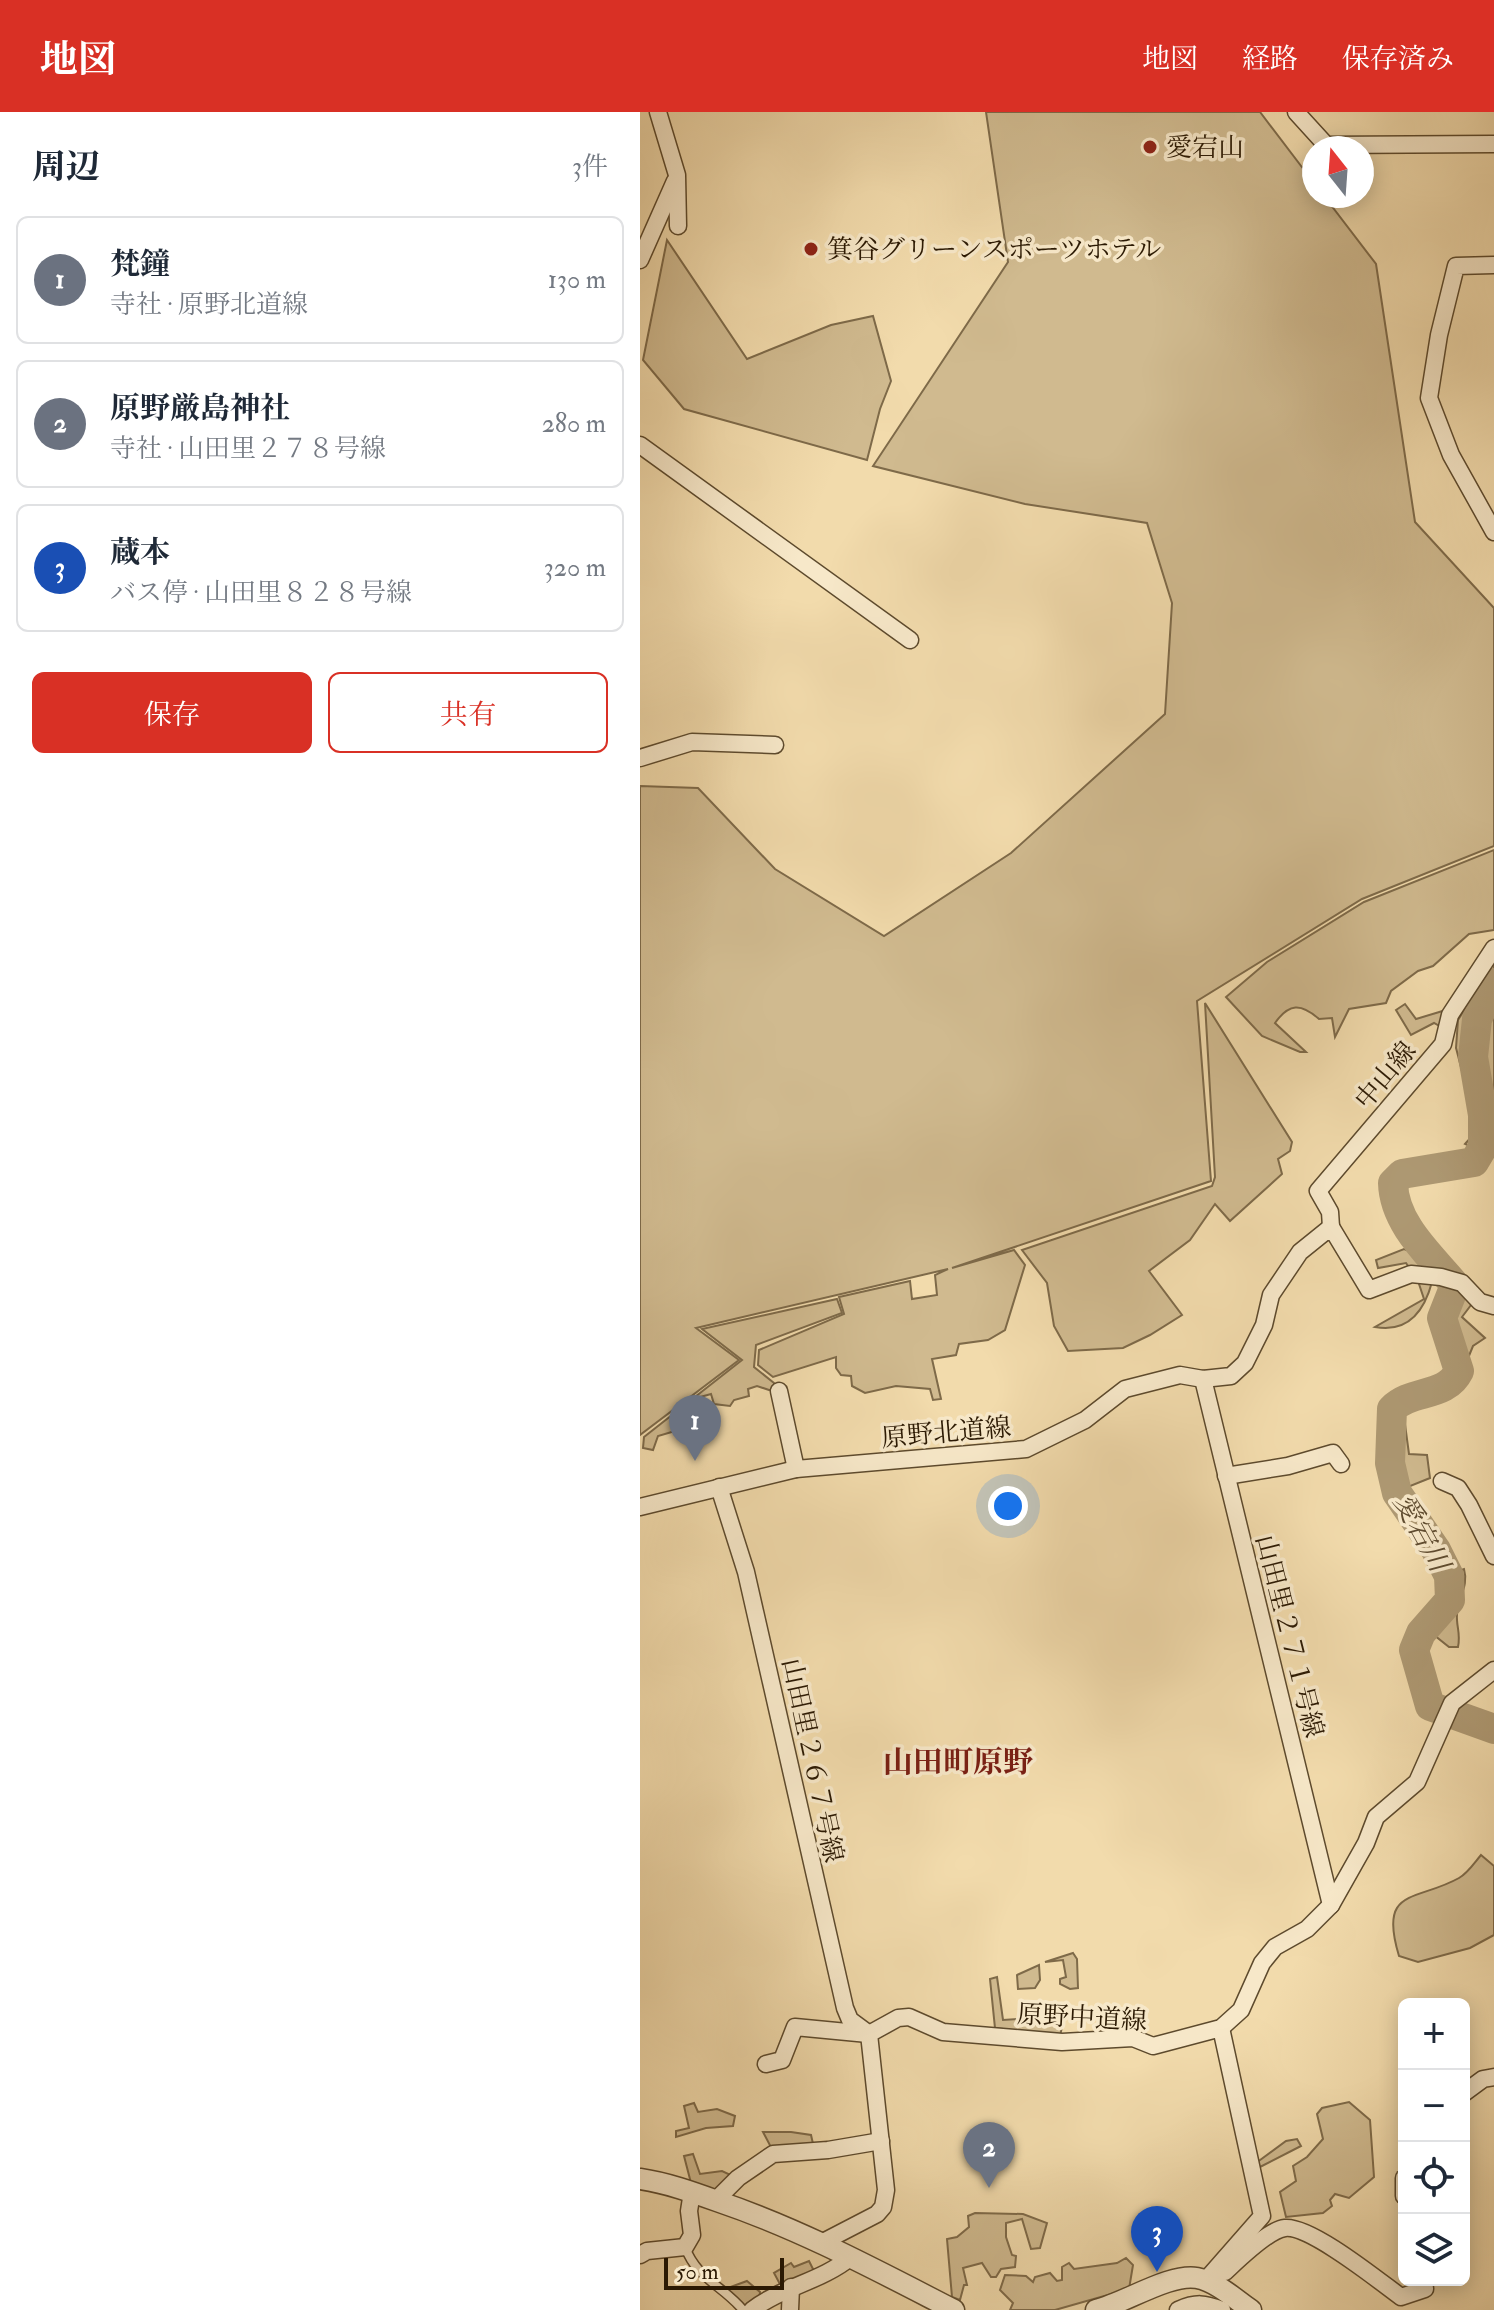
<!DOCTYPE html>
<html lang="ja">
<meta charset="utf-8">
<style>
:root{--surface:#fff;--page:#f6f6f7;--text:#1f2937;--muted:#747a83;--line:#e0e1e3;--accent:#d93025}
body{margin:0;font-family:"IM FELL Double Pica","Noto Serif JP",serif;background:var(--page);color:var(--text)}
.controls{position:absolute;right:24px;bottom:24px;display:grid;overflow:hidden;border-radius:12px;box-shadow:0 4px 20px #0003}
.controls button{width:72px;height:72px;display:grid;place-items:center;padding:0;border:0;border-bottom:2px solid var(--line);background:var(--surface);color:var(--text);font:40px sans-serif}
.compass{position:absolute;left:662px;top:24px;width:72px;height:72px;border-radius:50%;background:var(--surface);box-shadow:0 4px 20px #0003;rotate:343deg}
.scale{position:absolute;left:24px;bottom:20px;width:120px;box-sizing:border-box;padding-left:8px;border:4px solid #2b1903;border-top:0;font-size:22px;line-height:28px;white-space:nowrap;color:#2b1903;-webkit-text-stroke:6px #f7e8c9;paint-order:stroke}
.you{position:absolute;left:368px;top:1394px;width:28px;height:28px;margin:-20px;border:6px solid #fff;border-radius:50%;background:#1a73e8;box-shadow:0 0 0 12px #1a73e833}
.badge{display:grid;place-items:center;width:52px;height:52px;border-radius:50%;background:var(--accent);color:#fff;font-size:26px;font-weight:700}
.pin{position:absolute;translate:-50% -66px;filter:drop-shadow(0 2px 4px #0008)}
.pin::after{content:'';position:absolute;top:42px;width:28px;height:24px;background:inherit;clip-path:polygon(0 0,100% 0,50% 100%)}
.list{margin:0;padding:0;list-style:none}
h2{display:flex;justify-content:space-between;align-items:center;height:104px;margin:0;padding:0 32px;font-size:34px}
h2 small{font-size:26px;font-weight:400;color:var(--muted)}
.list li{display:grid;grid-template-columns:52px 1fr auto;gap:24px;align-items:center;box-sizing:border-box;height:128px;margin:0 16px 16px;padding:0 16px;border:2px solid var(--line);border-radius:12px}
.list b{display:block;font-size:30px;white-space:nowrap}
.list p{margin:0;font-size:26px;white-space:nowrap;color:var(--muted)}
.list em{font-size:26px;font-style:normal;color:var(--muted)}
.actions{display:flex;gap:16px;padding:24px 32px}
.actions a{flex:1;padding:18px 0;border:2px solid var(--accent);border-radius:12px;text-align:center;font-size:28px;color:var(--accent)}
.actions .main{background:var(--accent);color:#fff}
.icon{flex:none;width:44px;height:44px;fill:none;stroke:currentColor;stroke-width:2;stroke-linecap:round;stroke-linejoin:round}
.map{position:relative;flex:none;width:854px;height:2198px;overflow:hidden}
header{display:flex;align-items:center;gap:48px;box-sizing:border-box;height:112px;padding:0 40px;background:var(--accent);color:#fff}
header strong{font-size:38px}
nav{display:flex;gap:44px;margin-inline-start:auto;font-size:28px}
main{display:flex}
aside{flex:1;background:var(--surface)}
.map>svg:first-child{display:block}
</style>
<header>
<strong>地図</strong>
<nav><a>地図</a><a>経路</a><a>保存済み</a></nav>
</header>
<main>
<aside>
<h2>周辺<small>3件</small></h2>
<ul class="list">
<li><span class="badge" style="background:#6b7280">1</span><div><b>梵鐘</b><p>寺社 · 原野北道線</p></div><em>130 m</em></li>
<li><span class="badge" style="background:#6b7280">2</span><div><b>原野厳島神社</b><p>寺社 · 山田里２７８号線</p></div><em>280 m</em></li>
<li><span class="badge" style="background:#1a4fb4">3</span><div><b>蔵本</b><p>バス停 · 山田里８２８号線</p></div><em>320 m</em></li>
</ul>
<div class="actions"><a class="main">保存</a><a>共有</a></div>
</aside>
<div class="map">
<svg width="854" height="2198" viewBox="0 0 854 2198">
<rect width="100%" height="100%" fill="#f2dbac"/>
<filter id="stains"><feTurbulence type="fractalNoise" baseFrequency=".0025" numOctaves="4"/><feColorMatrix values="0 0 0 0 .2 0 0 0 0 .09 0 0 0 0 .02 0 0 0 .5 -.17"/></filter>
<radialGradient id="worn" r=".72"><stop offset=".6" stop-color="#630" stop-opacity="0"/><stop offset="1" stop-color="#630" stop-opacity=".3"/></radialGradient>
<g fill="#d0ba8f" stroke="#7e6a49" stroke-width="2">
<polygon points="346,0 620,0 674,71 674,84 684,84 736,152 775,410 854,496 854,734 722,787 557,889 571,1069 312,1156 374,1138 385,1153 365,1218 348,1228 319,1232 316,1243 292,1247 301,1287 293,1288 290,1277 256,1274 225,1281 212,1274 211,1264 201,1263 196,1256 196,1245 133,1265 118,1253 119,1238 204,1202 199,1185 270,1169 272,1187 297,1183 295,1163 308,1157 56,1216 99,1248 0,1323 0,674 58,676 135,757 244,824 371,741 525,602 532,491 507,411 385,392 233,354 368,150"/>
<polygon points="27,128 107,247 191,213 233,204 251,269 240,297 227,348 44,297 3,248"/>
<path d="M854 738V818L829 822 793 854 778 859 751 879 746 891 709 897 695 925 692 906 679 907C661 891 649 891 635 911L666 940H660L622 924 586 885 627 850 724 790Z"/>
<polygon points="854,844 854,1045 825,1032 834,1022 827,978 816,936 818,908 842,870"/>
<polygon points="565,891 652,1030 650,1039 638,1047 642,1062 590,1109 575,1092 550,1128 509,1159 542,1203 510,1223 483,1236 428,1239 414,1214 407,1171 382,1138 572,1074 575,1065"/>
<polygon points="765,892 776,907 806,898 803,916 794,911 771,923 756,898"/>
<polygon points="765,1093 815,1161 771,1158 766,1151 738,1156 736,1148 764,1137 775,1141 754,1112 752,1097"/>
<path d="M777 1166 792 1170C784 1200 768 1221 735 1215L784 1187Z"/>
<path d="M810 1174 827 1179 834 1189 822 1205 845 1226 833 1234 824 1256 814 1254C801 1220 789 1208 810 1174Z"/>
<polygon points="197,1187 202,1201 116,1233 114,1255 134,1271 135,1280 117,1274 108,1277 109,1284 94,1288 90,1294 74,1292 71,1282 53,1287 54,1299 40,1304 45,1316 18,1324 13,1338 3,1336 4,1325 102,1248 62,1217"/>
<path d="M764 1305 769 1342 787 1343 790 1366 765 1376 768 1386C759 1385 758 1379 757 1371L764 1366 760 1354 752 1352 753 1326 745 1324 746 1314Z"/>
<path d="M824 1457C829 1474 818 1485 817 1502 816 1515 821 1521 818 1535H809L794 1523 796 1510 813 1490V1461Z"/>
<path d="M841 1743 854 1754V1823L830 1836 778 1850 759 1844C738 1775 776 1790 819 1766 828 1761 835 1750 841 1743Z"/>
<polygon points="433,1841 437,1847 438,1876 430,1877 420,1872 420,1867 426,1865 423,1848 405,1850"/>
<polygon points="399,1853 400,1868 395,1876 378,1877 377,1863"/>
<polygon points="357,1865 363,1908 380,1907 380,1894 387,1893 389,1907 414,1910 422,1915 420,1924 355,1916 350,1867"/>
<polygon points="709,1990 730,2008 734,2065 709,2086 695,2082 690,2088 692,2094 683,2101 646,2105 640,2080 656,2069 653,2054 667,2045 683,2027 677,2002 682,1996"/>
<polygon points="54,1991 58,2000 77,1997 95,2004 93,2014 66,2016 36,2025 36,2019 49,2016 44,1994"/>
<polygon points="123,2020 151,2020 171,2023 174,2036 133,2039"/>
<polygon points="657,2027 661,2034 618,2056 616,2051 646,2029"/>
<polygon points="53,2042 60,2062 82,2059 95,2065 81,2080 51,2071 44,2044"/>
<polygon points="335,2101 383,2102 407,2111 400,2136 391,2137 382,2107 366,2111 366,2125 372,2143 376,2144 375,2155 361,2157 356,2165 351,2165 342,2151 323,2156 327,2173 324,2173 320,2188 312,2185 307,2127 317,2125 329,2115 328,2104"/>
<polygon points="486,2146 493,2153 489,2177 415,2198 370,2198 373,2191 360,2178 365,2163 386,2164 393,2170 395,2165 410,2161 417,2169 422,2168 422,2155 429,2151 434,2157 477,2151"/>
<polygon points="169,2149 175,2161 142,2176 134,2161 151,2151 154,2155"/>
<polygon points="107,2169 120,2180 119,2189 106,2198 85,2177"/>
</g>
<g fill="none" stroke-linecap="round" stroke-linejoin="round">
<path stroke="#ae9973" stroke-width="30" d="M854 871 837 907 833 945 843 1003V1035L834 1050 762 1062 753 1071C754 1112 790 1143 815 1173L802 1206 819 1259C806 1286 771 1277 752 1297L750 1351 757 1381 796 1438 809 1464 810 1488 781 1521 774 1538 790 1594 854 1617"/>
<g stroke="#5d4a2d" stroke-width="11">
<path id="service" d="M45 2135C57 2167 82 2173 103 2198"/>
</g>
<g stroke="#5d4a2d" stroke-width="19">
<g id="minor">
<polyline points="18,0 37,63 38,114"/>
<polyline points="656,0 686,33 854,32"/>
<polyline points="0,148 35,69"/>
<polyline points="854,153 816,154 799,223 789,286 811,343 854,420"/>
<polyline points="0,333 270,528"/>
<polyline points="0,646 52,630 135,633"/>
<polyline points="691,1115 690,1100 678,1079 803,932 810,903 854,836"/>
<polyline points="563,1267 691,1793"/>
<polyline points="139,1279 156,1357"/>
<polyline points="586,1364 648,1354 693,1341 701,1352"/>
<polyline points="802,1369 818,1376 829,1393 854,1444"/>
<polyline points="79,1375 106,1460 205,1896 210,1908 229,1922"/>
<polyline points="0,1395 156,1357 386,1337 445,1308 485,1277 540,1263 563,1267 591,1264 605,1251 624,1213 631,1183 660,1140 691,1115 729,1178 771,1162 801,1165 822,1171 840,1190 854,1194"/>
<polyline points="126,1952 142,1948 155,1915 228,1922"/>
<polyline points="824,1981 843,1967 854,1965"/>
<polyline points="764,2066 764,2084"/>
<polyline points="76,2088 98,2066 133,2042 188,2038 241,2029"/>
<polyline points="183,2130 237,2102 243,2095 246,2078 229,1922 258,1906 269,1905 303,1920 422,1930 493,1926 513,1934 581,1916 601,1898 622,1851 635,1835 667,1817 691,1793 726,1731 736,1705 777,1670 812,1591 854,1558"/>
<polyline points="0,2143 7,2139 45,2135 52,2123 49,2099 52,2080"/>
<path d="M585 2160C598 2148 628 2118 645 2116 670 2113 739 2169 761 2185L785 2177 784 2168"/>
<polyline points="565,2169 622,2104 581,1916"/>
<path d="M112 2198C142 2175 182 2169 211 2145"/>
<polyline points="150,2198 151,2175"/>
<path d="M538 2198C556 2190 565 2191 582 2198"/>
</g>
</g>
<g stroke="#5d4a2d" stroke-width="23">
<g id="tertiary">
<path d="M0 2067C27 2071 52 2080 77 2089 160 2117 236 2158 314 2198"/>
<path d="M456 2198C485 2191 530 2161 557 2166 577 2170 595 2187 611 2198"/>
</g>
</g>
<use href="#service" stroke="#f7e8c9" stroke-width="8"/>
<use href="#minor" stroke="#f7e8c9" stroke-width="16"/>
<use href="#tertiary" stroke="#f7e8c9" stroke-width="20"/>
</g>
<g fill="#8f2418" stroke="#f7e8c9" stroke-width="3">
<circle cx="510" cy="35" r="8"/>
<circle cx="171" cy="137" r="8"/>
</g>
<g text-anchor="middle" stroke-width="7" stroke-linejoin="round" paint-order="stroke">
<g font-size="26" fill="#2b1903" stroke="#f7e8c9" text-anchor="start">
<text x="526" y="44">愛宕山</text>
<text x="187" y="146">箕谷グリーンスポーツホテル</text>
</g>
<g font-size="26" fill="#2b1903" stroke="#f7e8c9">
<text transform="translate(745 963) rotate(-50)" y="9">中山線</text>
<text transform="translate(306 1320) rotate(-5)" y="9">原野北道線</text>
<text transform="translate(650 1524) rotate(76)" y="9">山田里２７１号線</text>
<text transform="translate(173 1648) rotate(78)" y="9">山田里２６７号線</text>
<text transform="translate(442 1905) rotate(3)" y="9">原野中道線</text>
</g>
<g font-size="28" font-style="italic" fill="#5f4c30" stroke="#f7e8c9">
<text transform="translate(782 1420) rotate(61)" y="10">愛宕川</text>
</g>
<g font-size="30" font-weight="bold" fill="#7a1f14" stroke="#f7e8c9">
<text x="318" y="1660">山田町原野</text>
</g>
</g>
<rect width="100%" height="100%" filter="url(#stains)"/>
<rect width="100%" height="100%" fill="url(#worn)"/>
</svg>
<div class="controls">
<button>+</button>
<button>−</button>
<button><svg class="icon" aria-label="locate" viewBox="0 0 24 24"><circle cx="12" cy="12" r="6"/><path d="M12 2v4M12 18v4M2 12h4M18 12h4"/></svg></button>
<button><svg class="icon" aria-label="layers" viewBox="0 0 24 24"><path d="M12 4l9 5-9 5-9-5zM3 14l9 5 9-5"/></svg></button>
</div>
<svg class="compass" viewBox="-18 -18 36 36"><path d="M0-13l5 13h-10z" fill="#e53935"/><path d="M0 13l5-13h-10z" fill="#747a83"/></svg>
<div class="scale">50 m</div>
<div class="you"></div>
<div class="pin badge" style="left:55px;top:1349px;background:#6b7280">1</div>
<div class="pin badge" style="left:349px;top:2076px;background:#6b7280">2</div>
<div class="pin badge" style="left:517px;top:2160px;background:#1a4fb4">3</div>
</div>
</main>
